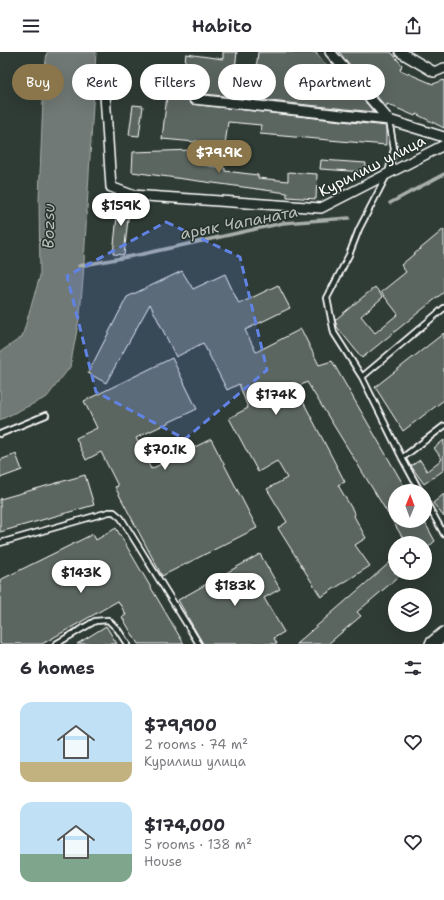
<!DOCTYPE html>
<html lang="en">
<head>
<meta charset="utf-8">
<style>
  body { margin:0; font-family:"Shantell Sans",sans-serif; background:#f2f2f3; color:#2b2b33; height:100vh; display:flex; flex-direction:column; font-size:15px; white-space:nowrap }
  * { box-sizing:border-box; margin:0 }
  p { font-size:13px; color:#7c7c81 }
  .icon { flex:none; width:22px; height:22px; fill:none; stroke:currentColor; stroke-width:2; stroke-linecap:round; stroke-linejoin:round }
  .map { position:relative; height:592px; overflow:hidden }
  .drawer { display:flex; flex-direction:column; background:#fff; flex:1 }
  .drawer>* { flex:none }
  .banner { position:absolute; left:12px; top:12px; width:420px; height:36px; display:flex; gap:8px }
  .needle { width:26px; rotate:1deg }
  .controls { position:absolute; left:388px; top:432px; display:grid; gap:8px }
  .controls a { display:grid; place-items:center; width:44px; height:44px; border-radius:50%; background:#fff; box-shadow:0 4px 16px #0002; font-size:20px }
  .price { position:absolute; translate:-50% -34px; padding:0 9px; border-radius:14px; background:#fff; color:#222; font-size:13px; line-height:26px; filter:drop-shadow(0 1px 2px #0008) }
  .price::after { content:''; position:absolute; left:50%; top:24px; width:12px; height:9px; margin-left:-6px; background:inherit; clip-path:polygon(0 0,100% 0,50% 100%) }
  .price.current { background:#8a764a; color:#fff }
  ul { padding:0; list-style:none }
  li { display:flex; align-items:center; gap:12px; height:100px; padding:0 20px }
  li span { display:grid; place-items:center; flex:none; width:112px; height:80px; border-radius:12px; color:#555 }
  li>.icon { margin-inline-start:auto }
  span .icon { width:48px; height:48px; fill:#fffc; stroke-width:1 }
  li b { font-size:17px }
  h2 { display:flex; justify-content:space-between; align-items:center; height:48px; padding:0 20px; font-size:17px }
  .tag { padding:0 14px; border-radius:18px; background:#fff; box-shadow:0 4px 16px #0002; font-size:14px; line-height:36px }
  .tag.current { background:#8a764a; color:#fff }
  header { display:flex; justify-content:space-between; align-items:center; height:52px; padding:0 20px; background:#fff; font-size:18px; font-weight:600 }
  .map>svg:first-child { display:block }
  .water { fill:#707975; stroke:#a9afac }
  .lines { fill:none; stroke-linecap:round; stroke-linejoin:round }
  .stream { stroke:#a9afac; stroke-width:3.5 }
  .building { fill:#5b6661; stroke:#fff; fill-rule:evenodd }
  .lane-casing { stroke:#fff; stroke-width:8 }
  .street-casing { stroke:#fff; stroke-width:12 }
  .secondary-casing { stroke:#fff; stroke-width:16 }
  .lane { stroke:#26332d; stroke-width:4.5 }
  .street { stroke:#26332d; stroke-width:9 }
  .secondary { stroke:#26332d; stroke-width:13 }
  .marked { fill:#6183e4; fill-opacity:0.2; stroke:#6183e4; stroke-width:3; stroke-dasharray:8 5; stroke-linejoin:round }
  .labels { text-anchor:middle; stroke-width:3; stroke-linejoin:round; paint-order:stroke }
  .street-label { font-size:15px; fill:#fff; stroke:#26332d }
  .water-label { font-size:16px; font-style:italic; fill:#b8bcba; stroke:#26332d }
</style>
</head>
<body>
<header><svg class="icon" aria-label="menu" viewBox="0 0 24 24"><path d="M4 6h16M4 12h16M4 18h16"/></svg>Habito<svg class="icon" aria-label="share" viewBox="0 0 24 24"><path d="M12 15V3M7 8l5-5 5 5M5 13v7h14v-7"/></svg></header>
<div class="map">
<svg width="444" height="592" viewBox="0 0 444 592">
  <rect width="100%" height="100%" fill="#2f3b35"/>
  <filter id="ink" filterUnits="userSpaceOnUse"><feTurbulence type="fractalNoise" baseFrequency=".025" numOctaves="2"/><feDisplacementMap in="SourceGraphic" scale="8" xChannelSelector="R" yChannelSelector="G"/><feConvolveMatrix kernelMatrix="1 2 1 2 8 2 1 2 1" color-interpolation-filters="sRGB"/></filter>
  <g filter="url(#ink)">
    <!-- water -->
    <path class="water" d="M47 0H96L83 227 80 262 70 315 47 345 0 368V300L22 285 40 224 39 147 44 23Z"/>
    <g class="lines">
      <!-- stream -->
      <path class="stream" d="M390 151 444 122
        M79 214 143 202 283 171 349 166"/>
    </g>
    <!-- building -->
    <path class="building" d="M223 0H237L235 17 256 19 258 0H315L350 39 353 36 374 60 195 41 191 42 188 46 191 52 386 74V93L260 82 261 73 228 70 225 93 195 89V90L162 87 167 43 155 42 156 30 182 33 186 2 223 7ZM301 17 323 21 319 41 299 39Z
      M339 0H391L402 13 400 18 433 32 444 28V76L416 62 415 64 387 52 386 55Z
      M133 53 143 54 139 84 129 83Z
      M194 98 193 106H195V112L225 116V119L258 123V126L288 129V120L317 122 316 147 287 145V141L132 120 133 100Z
      M321 108 366 111 365 120 320 117Z
      M119 145 130 149 124 203 113 202Z
      M444 177V240L362 306 337 275 335 268 375 235 383 245 361 264 375 281 398 262 381 240 406 220 401 213Z
      M182 219 193 237 225 222 239 252 278 233 290 256 245 278 256 300 301 277 319 313 332 309 407 439H395V469H424L435 489 425 498V491H406L307 330 296 336 345 430 338 433 355 462 354 464 366 486 355 493 370 514 321 545 278 476 287 470 267 437 287 426 277 409 258 420 229 366 248 356 239 332 227 338 203 291 176 305 150 252 106 331 88 321 127 245Z
      M444 281V348L403 379 375 335Z
      M172 306 197 357 136 386 151 417 211 387 257 476 162 524 115 435 118 434 101 400 86 408 76 386 97 376 84 349Z
      M444 388V418L424 432 411 414 420 408 427 419 442 407 434 396Z
      M16 402 22 418 0 426V408Z
      M85 423 94 453 0 480V447Z
      M444 442V465L433 451Z
      M116 476 184 592H138L122 565 126 563 118 549 42 592H0V528L93 482 96 488Z
      M260 502 280 537 264 546 284 580 274 586 277 592H203L178 548Z
      M395 506V521H403L357 560 361 564 328 592H296Z
      M106 574 117 592H77Z"/>
    <g class="lines">
      <!-- lane casing -->
      <g class="lane-casing">
        <path id="lane" d="M389 68 394 97 388 121 359 177 349 203 327 246 334 281 362 325 402 406 420 439
          M362 325 444 256
          M0 382 46 363
          M402 406 444 374
          M425 448 444 482
          M0 491 109 460H114L121 466 199 592
          M56 592 95 569 108 568 118 578 127 592"/>
      </g>
      <!-- street casing -->
      <g class="street-casing">
        <path id="street" d="M330 0 389 68
          M400 0 434 20 444 16
          M104 27 111 135 132 143 321 156 444 93
          M194 47 389 68 444 85"/>
      </g>
      <!-- secondary casing -->
      <g class="secondary-casing">
        <path id="secondary" d="M432 592 444 582"/>
      </g>
      <!-- lane -->
      <use href="#lane" class="lane"/>
      <!-- street -->
      <use href="#street" class="street"/>
      <!-- secondary -->
      <use href="#secondary" class="secondary"/>
    </g>
  </g>
  <!-- marked area -->
  <path class="marked" d="M166 170 240 205 267 318 185 387 96 340 67 224Z"/>
  <g class="labels">
    <!-- street labels -->
    <g class="street-label">
      <text transform="translate(372 114) rotate(-27)" y="5">Курилиш улица</text>
    </g>
    <!-- water labels -->
    <g class="water-label">
      <text transform="translate(239 170) rotate(-11)" y="6">арык Чапаната</text>
      <text transform="translate(48 174) rotate(-89)" y="6">Bozsu</text>
    </g>
  </g>
</svg>
<div class="controls">
<a><svg class="needle" viewBox="-14 -14 28 28"><path d="M0-13l5 13h-10z" fill="#e53935"/><path d="M0 13l5-13h-10z" fill="#7c7c81"/></svg></a>
<a><svg class="icon" aria-label="locate" viewBox="0 0 24 24"><circle cx="12" cy="12" r="6"/><path d="M12 2v4M12 18v4M2 12h4M18 12h4"/></svg></a>
<a><svg class="icon" aria-label="layers" viewBox="0 0 24 24"><path d="M12 4l9 5-9 5-9-5zM3 14l9 5 9-5"/></svg></a>
</div>
<b class="price current" style="left:219px;top:122px">$79.9K</b>
<b class="price" style="left:121px;top:175px">$159K</b>
<b class="price" style="left:276px;top:364px">$174K</b>
<b class="price" style="left:165px;top:419px">$70.1K</b>
<b class="price" style="left:81px;top:542px">$143K</b>
<b class="price" style="left:235px;top:555px">$183K</b>
<div class="banner">
<a class="tag current">Buy</a>
<a class="tag">Rent</a>
<a class="tag">Filters</a>
<a class="tag">New</a>
<a class="tag">Apartment</a>
</div>
</div>
<section class="drawer">
<h2>6 homes<svg class="icon" aria-label="filters" viewBox="0 0 24 24"><path d="M4 7h16M4 17h16"/><circle cx="9" cy="7" r="2"/><circle cx="15" cy="17" r="2"/></svg></h2>
<ul>
<li><span style="background:linear-gradient(#bfe0f5 75%,#c2b280 0)"><svg class="icon" aria-label="home" viewBox="0 0 24 24"><path d="M3 11l9-7 9 7M6 9v11h12V9"/></svg></span><div><b>$79,900</b><p>2 rooms · 74 m²</p><p>Курилиш улица</p></div><svg class="icon" aria-label="heart" viewBox="0 0 24 24"><path d="M12 20l-8-8c-3-5 5-10 8-4 3-6 11-1 8 4z"/></svg></li>
<li><span style="background:linear-gradient(#bfe0f5 65%,#7fa58c 0)"><svg class="icon" aria-label="home" viewBox="0 0 24 24"><path d="M3 11l9-7 9 7M6 9v11h12V9"/></svg></span><div><b>$174,000</b><p>5 rooms · 138 m²</p><p>House</p></div><svg class="icon" aria-label="heart" viewBox="0 0 24 24"><path d="M12 20l-8-8c-3-5 5-10 8-4 3-6 11-1 8 4z"/></svg></li>
</ul>
</section>
</body>
</html>
